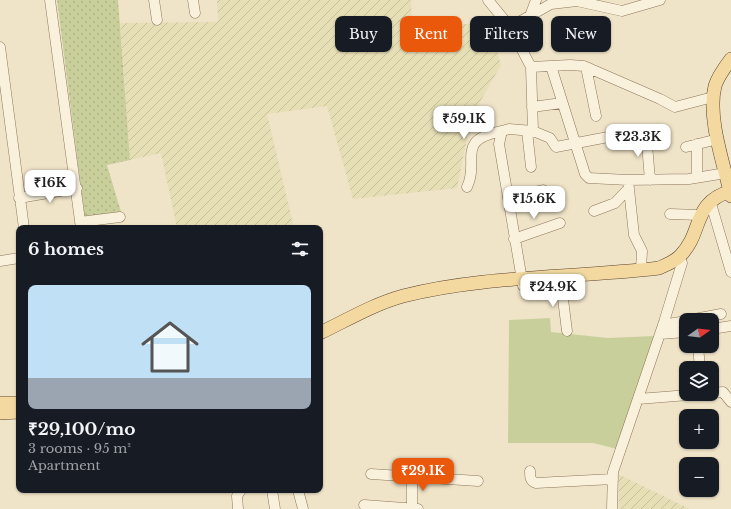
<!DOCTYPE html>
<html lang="en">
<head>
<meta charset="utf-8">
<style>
  body { margin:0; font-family:"Libre Baskerville",serif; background:#242831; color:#f1f3f6; height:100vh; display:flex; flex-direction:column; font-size:15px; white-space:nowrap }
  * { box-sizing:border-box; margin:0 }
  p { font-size:13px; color:#9ea1a6 }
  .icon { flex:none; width:22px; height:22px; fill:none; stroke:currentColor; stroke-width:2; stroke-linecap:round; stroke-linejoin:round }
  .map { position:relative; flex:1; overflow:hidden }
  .sheet { position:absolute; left:16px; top:225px; width:307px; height:268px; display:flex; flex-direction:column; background:#171b24; border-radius:8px; box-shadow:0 1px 3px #0004 }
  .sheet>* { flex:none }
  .guide { position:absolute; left:335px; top:16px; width:336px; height:36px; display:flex; gap:8px }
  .needle { width:26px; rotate:76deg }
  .tools { position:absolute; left:679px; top:313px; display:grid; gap:8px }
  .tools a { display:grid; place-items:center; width:40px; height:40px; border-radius:8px; background:#171b24; box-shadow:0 1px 3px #0004; font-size:20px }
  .price { position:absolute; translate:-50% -34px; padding:0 9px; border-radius:8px; background:#fff; color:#222; font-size:13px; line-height:26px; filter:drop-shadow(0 1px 2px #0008) }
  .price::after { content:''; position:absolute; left:50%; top:24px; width:12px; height:9px; margin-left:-6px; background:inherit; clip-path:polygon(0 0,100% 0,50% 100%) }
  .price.active { background:#ea580c; color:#fff }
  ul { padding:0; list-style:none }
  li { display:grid; align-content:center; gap:8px; height:212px; padding:0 12px }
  li span { display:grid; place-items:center; height:124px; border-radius:8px; color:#555 }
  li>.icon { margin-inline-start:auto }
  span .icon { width:72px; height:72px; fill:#fffc; stroke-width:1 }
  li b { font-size:17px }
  h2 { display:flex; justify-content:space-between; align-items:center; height:48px; padding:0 12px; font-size:17px }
  .chip { padding:0 14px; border-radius:8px; background:#171b24; box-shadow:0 1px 3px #0004; font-size:14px; line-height:36px }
  .chip.active { background:#ea580c; color:#fff }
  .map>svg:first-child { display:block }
  .farmland { fill:url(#farmland-furrows) }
  .grass { fill:#c9cf9b }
  .park { fill:url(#park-dots) }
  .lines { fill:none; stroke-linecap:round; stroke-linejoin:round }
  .minor-casing { stroke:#8d765c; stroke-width:11 }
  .major-casing { stroke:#5b4430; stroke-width:14 }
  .minor { stroke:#faf1dc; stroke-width:10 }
  .major { stroke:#f3d9a0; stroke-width:13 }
</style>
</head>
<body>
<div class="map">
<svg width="731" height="509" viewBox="0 0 731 509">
  <defs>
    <pattern id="farmland-furrows" width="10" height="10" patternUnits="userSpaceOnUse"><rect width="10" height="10" fill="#e6deb5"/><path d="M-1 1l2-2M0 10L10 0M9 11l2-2" fill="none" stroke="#c6bf9b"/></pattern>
    <pattern id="park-dots" width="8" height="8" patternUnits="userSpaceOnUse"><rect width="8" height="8" fill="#c9cf9b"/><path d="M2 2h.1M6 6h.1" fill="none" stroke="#aeb285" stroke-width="1.8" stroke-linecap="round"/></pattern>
  </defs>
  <rect width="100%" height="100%" fill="#f0e4c8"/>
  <!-- farmland -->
  <path class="farmland" d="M217 0H411L412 24H489L501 65 471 118 457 188 353 199 327 106 267 114 294 228H177L161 153 130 160 120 23 218 22Z
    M618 474 690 509H619Z"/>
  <!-- grass -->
  <path class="grass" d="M550 318 551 332 608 338 654 336 617 449 593 443H508L509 320Z"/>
  <!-- park -->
  <path class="park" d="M57 0H118L130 160 107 165 122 215 85 219Z"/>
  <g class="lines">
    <!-- minor casing -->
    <g class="minor-casing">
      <path id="minor" d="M50 0 81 228
        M154 0 157 20
        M193 0 195 13
        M488 0 510 27 551 4 577 1 622 11 660 0
        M530 16 536 0
        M510 27 531 67 533 131 509 129 502 131 499 144 523 286
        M0 47 24 228
        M551 66 585 174 589 178 628 180 689 179 726 173
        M531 67 570 65 584 66 660 99 675 107 713 97
        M586 67 596 116
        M532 107 562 103
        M527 131 531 167
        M533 131 550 138 556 147 634 132 645 141 647 144 650 180
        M686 147 718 139
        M697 177V144
        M628 180 634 235 642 251 641 270
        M467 187C480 161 454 140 502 131
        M19 198 77 188
        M508 198 543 190
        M712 207 731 272
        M594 211 615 203 629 188
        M670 214 700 215
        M80 222 120 217
        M514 239 560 223
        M0 261 19 258
        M561 283 567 331
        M689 320 721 314
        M663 325 686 321
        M712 329 731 326
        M660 334 686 332
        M698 346 700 368
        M712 393 723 392 731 402
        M638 399 701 394
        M530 471C530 477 530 481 536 483L613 479
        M371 474 478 481
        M272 490 275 509
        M298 490 303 509
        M364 505 418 509
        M238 509 237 496 241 490
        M412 509V476
        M612 509 613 472 664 322 682 263 679 257"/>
    </g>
    <!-- major casing -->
    <g class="major-casing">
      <path id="major" d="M731 59C725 67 718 76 715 86 707 118 724 164 731 196
        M320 333C347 320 374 304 403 296 484 275 576 278 659 268 666 265 674 262 680 256 704 232 691 203 731 191
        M0 403H19
        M0 413 19 412"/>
    </g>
    <!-- minor -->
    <use href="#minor" class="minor"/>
    <!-- major -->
    <use href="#major" class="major"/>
  </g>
</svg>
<div class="tools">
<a><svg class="needle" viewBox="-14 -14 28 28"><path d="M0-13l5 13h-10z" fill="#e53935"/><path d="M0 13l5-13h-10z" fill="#9ea1a6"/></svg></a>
<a><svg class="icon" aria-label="layers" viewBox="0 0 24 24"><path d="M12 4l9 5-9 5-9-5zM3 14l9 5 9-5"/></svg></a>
<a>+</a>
<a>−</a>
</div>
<b class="price" style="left:464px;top:140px">₹59.1K</b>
<b class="price" style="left:638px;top:158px">₹23.3K</b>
<b class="price" style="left:50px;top:204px">₹16K</b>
<b class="price" style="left:534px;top:220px">₹15.6K</b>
<b class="price" style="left:553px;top:308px">₹24.9K</b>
<b class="price active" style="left:423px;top:492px">₹29.1K</b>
<div class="guide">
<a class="chip">Buy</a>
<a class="chip active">Rent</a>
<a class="chip">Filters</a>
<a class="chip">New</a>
</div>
<section class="sheet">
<h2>6 homes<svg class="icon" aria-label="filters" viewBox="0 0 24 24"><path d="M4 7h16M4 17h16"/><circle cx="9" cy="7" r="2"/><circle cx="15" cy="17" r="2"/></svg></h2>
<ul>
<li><span style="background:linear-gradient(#bfe0f5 75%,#9aa5b1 0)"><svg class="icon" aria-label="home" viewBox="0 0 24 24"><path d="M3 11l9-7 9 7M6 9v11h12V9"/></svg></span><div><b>₹29,100/mo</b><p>3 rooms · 95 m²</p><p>Apartment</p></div></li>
</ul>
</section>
</div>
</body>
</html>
